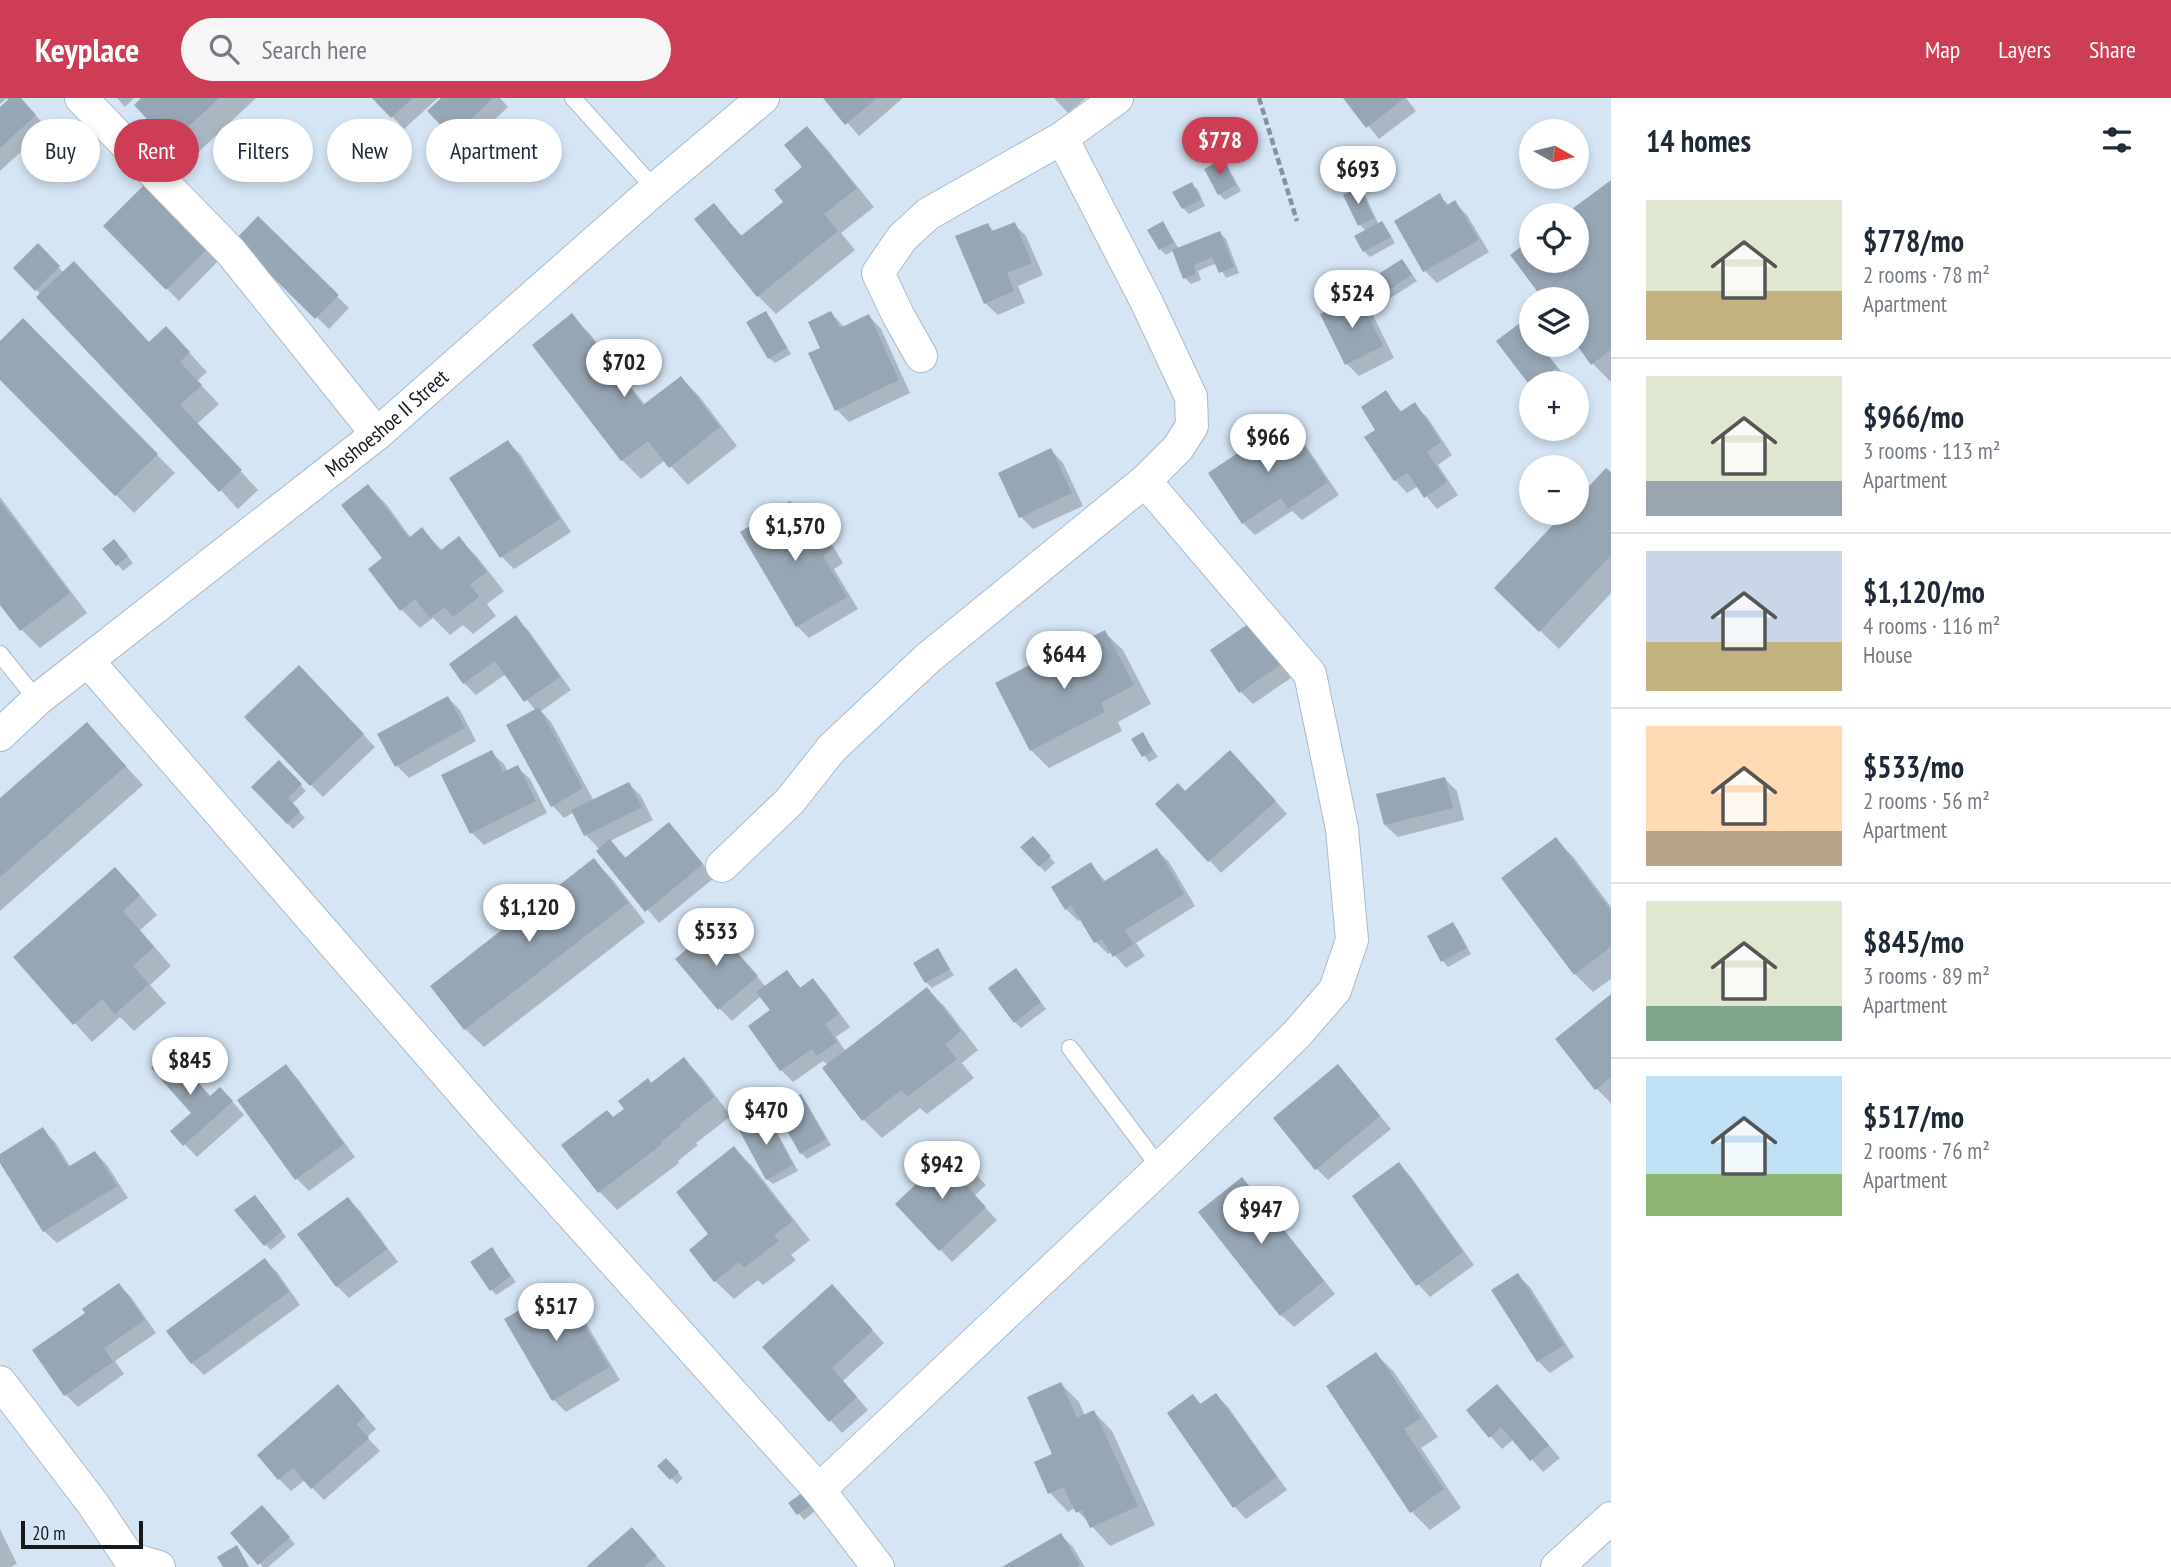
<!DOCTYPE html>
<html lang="en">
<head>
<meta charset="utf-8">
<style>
  body { margin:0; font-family:"PT Sans Narrow",sans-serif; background:#f6f6f7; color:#1f2937; height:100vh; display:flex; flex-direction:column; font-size:26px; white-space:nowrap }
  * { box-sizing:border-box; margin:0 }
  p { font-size:23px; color:#747a83 }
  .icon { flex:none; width:38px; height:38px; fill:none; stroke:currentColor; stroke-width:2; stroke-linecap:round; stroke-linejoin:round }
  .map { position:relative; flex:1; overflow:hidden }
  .sheet { display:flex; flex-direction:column; background:#fff; width:560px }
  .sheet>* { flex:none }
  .banner { position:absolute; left:21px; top:21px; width:665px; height:63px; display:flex; gap:14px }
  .needle { width:46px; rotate:98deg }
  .fabs { position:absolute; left:1519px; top:21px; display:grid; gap:14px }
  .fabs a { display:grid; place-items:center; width:70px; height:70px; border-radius:50%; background:#fff; box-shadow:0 4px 10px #0003; font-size:35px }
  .scale { position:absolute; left:21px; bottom:18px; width:122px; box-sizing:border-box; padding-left:7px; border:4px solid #151a1f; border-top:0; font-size:19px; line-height:24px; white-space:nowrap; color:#151a1f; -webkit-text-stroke:5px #d5e5f4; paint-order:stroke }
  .price { position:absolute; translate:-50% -60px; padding:0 16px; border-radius:24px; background:#fff; color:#222; font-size:23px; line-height:46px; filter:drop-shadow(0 2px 4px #0008) }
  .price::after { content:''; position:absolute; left:50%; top:42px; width:21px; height:16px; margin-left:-10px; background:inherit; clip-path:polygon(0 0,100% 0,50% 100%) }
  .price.selected { background:#cd3d55; color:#fff }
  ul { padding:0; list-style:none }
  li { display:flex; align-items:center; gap:21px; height:175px; padding:0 35px }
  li+li { border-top:2px solid #e0e1e3 }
  li span { display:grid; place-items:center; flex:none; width:196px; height:140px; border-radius:0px; color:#555 }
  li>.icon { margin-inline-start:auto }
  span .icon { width:84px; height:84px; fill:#fffc; stroke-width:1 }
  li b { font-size:30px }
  h2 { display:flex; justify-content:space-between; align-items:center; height:84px; padding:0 35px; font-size:30px }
  .pill { padding:0 24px; border-radius:32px; background:#fff; box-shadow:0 4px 10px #0003; font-size:24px; line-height:63px }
  .pill.selected { background:#cd3d55; color:#fff }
  header { display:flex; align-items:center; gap:42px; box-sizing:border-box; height:98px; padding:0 35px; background:#cd3d55; color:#fff }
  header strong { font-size:33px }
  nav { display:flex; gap:38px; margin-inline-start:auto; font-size:24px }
  .search { width:490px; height:63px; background:#f6f6f7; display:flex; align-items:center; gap:18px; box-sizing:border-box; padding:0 24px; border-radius:38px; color:#747a83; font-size:26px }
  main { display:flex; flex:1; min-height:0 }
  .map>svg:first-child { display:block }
  .shadow { fill:#0003 }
  .building { fill:#97a6b4 }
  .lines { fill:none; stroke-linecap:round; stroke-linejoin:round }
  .lane-casing { stroke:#aabac8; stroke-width:18 }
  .street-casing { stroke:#aabac8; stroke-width:34 }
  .path { stroke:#86929d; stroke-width:4.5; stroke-dasharray:7 3.5; stroke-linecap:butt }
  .lane { stroke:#fff; stroke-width:16 }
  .street { stroke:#fff; stroke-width:32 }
  .labels { text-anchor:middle; stroke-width:5; stroke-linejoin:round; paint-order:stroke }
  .street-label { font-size:21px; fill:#151a1f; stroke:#d5e5f4 }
</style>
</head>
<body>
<header>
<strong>Keyplace</strong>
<div class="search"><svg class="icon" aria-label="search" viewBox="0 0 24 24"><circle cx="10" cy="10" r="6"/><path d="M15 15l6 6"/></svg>Search here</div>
<nav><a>Map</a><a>Layers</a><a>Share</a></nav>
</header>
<main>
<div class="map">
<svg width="1611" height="1469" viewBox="0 0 1611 1469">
  <rect width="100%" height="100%" fill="#d5e5f4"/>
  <!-- shadow -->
  <path class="shadow" d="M0 0H20L47 30 0 73V11L9 3 7 0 0 6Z
    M117 0H134L125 9Z
    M144 0H256L189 63 171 44Z
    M375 0H438L404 31Z
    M443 0H500L508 9 465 50 453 38Z
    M826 0H903L859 38Z
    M1054 0H1086L1068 15Z
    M1346 0H1406L1416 13 1379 41Z
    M807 30 825 49 874 109 841 135 855 152 776 216 758 198 714 108 743 139 786 104 804 69Z
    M1340 55 1345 60 1358 86 1347 91 1341 86Z
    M1223 63 1228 69 1241 93 1225 102 1219 96Z
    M1611 84V284L1593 266 1577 244V201H1545L1513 157 1531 144V163H1577V117H1567Z
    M1192 86 1198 92 1205 108 1189 116 1183 110Z
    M146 87 220 161 179 203 105 128Z
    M1359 92 1365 97 1379 127 1382 125 1387 131 1395 145 1370 159 1364 153 1367 134 1360 127Z
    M1440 98 1450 108 1455 105 1467 117 1489 154 1437 185 1425 173Z
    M258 120 349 210 329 231 237 142Z
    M1163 125 1179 151 1220 135 1226 141 1239 175 1226 180 1217 165 1198 173 1201 182 1191 186 1185 180 1174 152 1166 157 1160 151Z
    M1014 126 1026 138 1043 177 1018 188 1025 205 998 217 985 205 987 127 995 134Z
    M38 147 64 175 150 246 184 249 207 274 197 283 219 306 197 326 258 392 238 411 16 170Z
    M1402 163 1417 183 1389 201 1383 196Z
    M1358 199 1370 211 1394 260 1359 278 1347 266Z
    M765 215 771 221 791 256 775 265 769 260Z
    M831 215 845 230 869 218 881 231 910 295 849 324 837 312 822 251Z
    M572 218 590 236 646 308 681 280 699 298 737 348 688 387 665 362 641 381 622 362 534 248Z
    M23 222 175 375 134 415 0 279V245Z
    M1521 226 1531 236V247H1540L1568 282 1564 285 1531 287 1498 244Z
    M1385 295 1403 315 1414 307 1427 319 1452 357 1438 367 1458 397 1437 411 1418 388 1407 395 1395 382 1366 340 1378 332Z
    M1286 324 1298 336 1339 397 1302 422 1292 413 1255 437 1243 425Z
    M508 344 520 356 571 434 514 471 502 459 451 381Z
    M1051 352 1063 365 1083 408 1033 431 1021 419Z
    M1606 372 1611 376V495L1559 551 1496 490 1567 415H1577V404Z
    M368 388 386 406 411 440 422 432 443 453 459 441 477 459 504 493 487 506 496 518 473 536 463 527 450 537 433 520 420 530 401 511 385 460Z
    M0 399 87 515 40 550 22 532 0 504Z
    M790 406 806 424 812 421 824 433 843 465 834 471 858 511 809 540 797 528Z
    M120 449 133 465 123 473 105 451Z
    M516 520 528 532 571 592 541 613 551 624 594 703 629 686 641 698 653 722 610 743 627 761 681 739 714 780 659 825 598 753 600 752 586 737 574 714 564 720 552 707 536 613 506 576 476 597 464 585Z
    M1104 534 1123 552 1151 606 1118 624 1122 633 1049 670 1031 652 1042 563 1051 572 1086 553Z
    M1263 538 1291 580 1253 606 1241 594 1212 553Z
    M311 581 375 649 323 699 311 687Z
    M448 600 460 612 476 643 409 680 397 668Z
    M87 626 143 687 0 813V703Z
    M1143 637 1158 659 1149 664 1134 642Z
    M491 654 504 666 508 674 517 669 530 681 547 715 484 747 472 735Z
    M279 664 306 693 292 706 305 720 293 731 253 689Z
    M1242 666 1287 716 1221 775 1158 706Z
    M1445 681 1457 693 1464 722 1398 739 1385 727Z
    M1033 740 1055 765 1045 774 1023 749Z
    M1556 741 1574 760 1611 809V881L1593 894 1575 876Z
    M1157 752 1169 764 1195 808 1136 845 1145 858 1126 870 1112 854 1108 856 1096 844 1082 821 1078 823 1066 811 1091 766 1106 784Z
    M594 762 612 781 645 824 484 949 465 931 432 888Z
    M133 789 157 817 140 832 171 868 150 887 166 905 134 933 120 919 92 944 15 859Z
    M1453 826 1458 832 1471 856 1448 869 1443 863Z
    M726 842 766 889 786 874 802 891 813 882 825 895 850 929 836 939 846 954 927 891 945 909 978 952 962 965 974 980 927 1016 920 1010 882 1040 864 1022 824 970 828 967 823 963 793 984 781 972 772 913 761 898 732 923 719 910Z
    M937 853 954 877 932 890 926 884Z
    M1021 878 1046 911 1021 930 1015 924Z
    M1611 898V1005L1597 991 1557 941Z
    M684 961 702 980 731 1018 696 1045 698 1047 678 1063 679 1065 617 1112 599 1093 651 986Z
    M286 969 298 981 355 1059 309 1093 297 1081 239 1002Z
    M1350 981 1391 1031 1328 1082 1316 1070Z
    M800 998 806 1004 831 1047 807 1061 801 1055Z
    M211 999 232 1003 244 1017 197 1059 173 1034Z
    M766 1019 772 1025 798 1073 773 1086 767 1081Z
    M43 1032 55 1044 71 1070 95 1055 107 1067 128 1100 57 1145 44 1133 0 1061V1058Z
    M734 1050 753 1069 810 1142 791 1157 796 1162 763 1187 758 1182 734 1201 715 1183 711 1136Z
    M965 1065 986 1087 974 1098 997 1122 952 1164 897 1106Z
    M1399 1066 1411 1079 1474 1167 1430 1199 1418 1186Z
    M1242 1082 1254 1094 1335 1196 1294 1229 1281 1217 1201 1114Z
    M348 1101 360 1113 398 1164 349 1200 337 1188Z
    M261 1105 286 1139 271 1152 266 1147Z
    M492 1152 516 1184 496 1197 491 1191Z
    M264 1162 277 1174 300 1207 204 1277 192 1265 169 1233Z
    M1517 1177 1530 1189 1574 1259 1550 1275 1538 1263Z
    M119 1187 131 1199 156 1235 115 1263 124 1276 78 1309 66 1297 35 1253 87 1216Z
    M560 1190 572 1202 620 1282 566 1314 554 1302 506 1222Z
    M844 1201 884 1245 843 1283 868 1312 842 1335 765 1250Z
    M1376 1256 1394 1274 1438 1339 1421 1350 1461 1410 1430 1432 1412 1414Z
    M1061 1286 1079 1304 1085 1318 1094 1314 1112 1333 1155 1427 1110 1448 1075 1410 1068 1414 1050 1395Z
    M1497 1288 1560 1360 1543 1374 1514 1341 1502 1351 1468 1313Z
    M1216 1297 1228 1309 1287 1392 1246 1421 1234 1408 1193 1299 1202 1307Z
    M350 1301 376 1331 367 1339 380 1353 324 1402 305 1382 291 1393 279 1381Z
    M666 1362 683 1380 677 1386 660 1368Z
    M807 1402 815 1413 804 1422 791 1405Z
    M268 1415 295 1446 268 1469H263L233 1435Z
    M0 1431 17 1466 10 1469H0Z
    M1061 1437 1073 1449 1085 1469H1006Z
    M644 1444 666 1469H589Z"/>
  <!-- building -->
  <path class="building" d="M10 0H21L36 17 0 50V9Z
    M141 0H219L170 46 134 7Z
    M372 0H413L391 20Z
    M441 0H493L452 39 427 13Z
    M823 0H877L845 27Z
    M1343 0H1405L1366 30Z
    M807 28 857 90 824 116 838 133 757 199 694 121 714 105 741 138 783 104 774 92 802 69 784 47Z
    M1340 53 1353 80 1340 87 1327 59Z
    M1223 61 1236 87 1218 97 1204 71Z
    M1611 82V252L1591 267 1577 247V201H1543L1510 157 1531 141V163H1577V117H1564Z
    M1192 84 1201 102 1182 111 1172 94Z
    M146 85 210 148 166 192 103 128Z
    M1359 89 1374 120 1358 128 1343 97Z
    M1440 95 1446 108 1455 102 1479 142 1423 174 1394 123Z
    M258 118 339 197 315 221 235 142Z
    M1163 123 1174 144 1159 152 1147 132Z
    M1382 123 1391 139 1363 154 1354 138Z
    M1015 124 1032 165 1007 175 1014 193 984 206 955 138 988 125 992 133Z
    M1220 133 1234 169 1219 175 1212 159 1194 167 1196 176 1183 181 1172 152Z
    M38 145 60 168 35 193 13 170Z
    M1402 161 1412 176 1382 197 1372 180Z
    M74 163 149 244 166 228 190 254 180 264 202 287 180 307 242 372 219 394 36 199Z
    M1358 197 1383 248 1345 267 1320 216Z
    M766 213 787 250 768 261 746 224Z
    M831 213 840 230 869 216 899 282 835 313 808 255 820 250 808 224Z
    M572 215 643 307 681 278 720 329 669 370 648 343 621 363 532 247Z
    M23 220 158 356 115 398 0 282V243Z
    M1521 224 1531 237V247H1539L1557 269 1537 285H1531V289L1496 243Z
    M1386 292 1400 314 1415 304 1441 344 1427 354 1447 384 1424 400 1408 375 1394 383 1364 339 1375 332 1361 309Z
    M1287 322 1328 384 1288 411 1281 400 1242 426 1208 375Z
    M508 342 560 421 500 460 449 380Z
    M1051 350 1072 395 1019 420 998 375Z
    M1606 370 1611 374V457L1539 534 1494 490 1564 415H1577V401Z
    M368 386 409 440 422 429 440 453 459 438 487 474 470 486 479 499 453 519 445 509 430 520 415 501 400 513 368 471 382 460 341 407Z
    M0 403 70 495 20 533 0 507Z
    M790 403 803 424 812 419 832 452 823 458 847 499 796 529 740 434Z
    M114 441 128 458 116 468 102 451Z
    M516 517 560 579 524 604 495 563 463 586 449 566Z
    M1251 524 1280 567 1239 595 1210 552Z
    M1105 532 1134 587 1101 605 1105 614 1030 653 995 585 1043 560 1048 571 1084 552 1080 545Z
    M299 567 364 636 310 688 244 619Z
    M448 598 465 630 395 669 377 636Z
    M539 609 583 690 551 709 506 627Z
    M87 624 126 668 0 779V700Z
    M1143 634 1153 653 1142 659 1131 641Z
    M492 652 503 674 518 667 536 703 470 736 441 677Z
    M1230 652 1276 703 1208 764 1155 706 1178 685 1185 693Z
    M279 662 302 686 288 700 300 713 287 726 251 689Z
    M1445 679 1453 710 1384 727 1376 696Z
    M629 684 642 709 584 738 571 712Z
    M669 724 703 766 645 814 596 753 610 741 625 760Z
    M1033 738 1051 758 1039 769 1020 749Z
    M1556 739 1611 813V849L1574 877 1501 780Z
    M1157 750 1184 796 1125 832 1134 846 1113 859 1102 841 1094 845 1071 807 1065 812 1051 789 1091 764 1103 784Z
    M594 760 628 805 464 932 430 888Z
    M115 769 140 797 123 813 154 849 133 868 149 886 115 916 102 901 73 927 13 859Z
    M1453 824 1467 850 1441 864 1427 838Z
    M714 828 758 878 718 912 675 861Z
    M938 850 950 871 925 885 913 865Z
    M1016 870 1041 904 1014 925 988 890Z
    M787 872 800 890 813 880 839 916 825 926 837 944 817 958 812 951 780 973 748 928 770 912 756 894Z
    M927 889 961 933 945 946 957 961 907 999 901 992 862 1023 822 970Z
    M1611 896V979L1595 992 1555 941Z
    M170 952 210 998 220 989 233 1003 183 1048 170 1033 191 1015 151 970Z
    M684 959 714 999 680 1026 681 1028 661 1044 662 1046 598 1095 561 1047 607 1012 613 1019 624 1011 618 1003 648 980 651 985Z
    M286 966 344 1046 295 1082 237 1002Z
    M1338 966 1380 1018 1315 1072 1273 1020Z
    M801 996 826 1041 800 1056 775 1011Z
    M767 1017 793 1067 766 1082 739 1032Z
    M43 1029 68 1069 95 1053 117 1088 43 1134 0 1065V1056Z
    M734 1048 793 1123 774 1137 779 1143 744 1170 739 1164 714 1184 689 1152 708 1136 676 1094Z
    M953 1051 975 1074 964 1085 986 1109 939 1153 895 1106Z
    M1399 1064 1463 1154 1416 1188 1352 1098Z
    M1242 1079 1324 1183 1280 1218 1198 1114Z
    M255 1097 282 1133 264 1148 234 1112Z
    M348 1099 387 1151 336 1189 297 1136Z
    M492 1149 511 1178 490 1193 470 1164Z
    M265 1160 289 1194 191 1266 166 1233Z
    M1518 1175 1564 1247 1537 1264 1491 1192Z
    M119 1185 145 1222 104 1250 113 1264 64 1298 32 1252 85 1215 82 1211Z
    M832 1186 873 1232 832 1270 857 1299 829 1324 762 1249Z
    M561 1188 609 1269 552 1303 504 1221Z
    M1376 1254 1421 1320 1404 1331 1444 1391 1410 1415 1326 1288Z
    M1061 1284 1077 1320 1094 1312 1138 1408 1090 1430 1082 1412 1076 1415 1063 1389 1048 1396 1034 1364 1052 1356 1027 1299Z
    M338 1286 365 1318 356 1326 369 1340 311 1391 293 1370 278 1382 257 1357Z
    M1497 1286 1549 1347 1530 1363 1501 1329 1489 1340 1466 1312Z
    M1216 1295 1277 1379 1233 1410 1167 1315 1193 1296 1200 1306Z
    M666 1360 679 1374 670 1382 657 1368Z
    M802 1395 811 1407 797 1417 788 1405Z
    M262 1407 290 1439 258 1467 230 1435Z
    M632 1429 657 1458 644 1469H586Z
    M1061 1435 1080 1467 1077 1469H1002Z
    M237 1447 249 1469H223L217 1459Z"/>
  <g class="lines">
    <!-- lane casing -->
    <g class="lane-casing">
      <path id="lane" d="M573 0 655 91
        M0 556 37 602
        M1070 950 1160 1070"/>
    </g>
    <!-- street casing -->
    <g class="street-casing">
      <g id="street">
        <path d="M81 0 231 154 377 336"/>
        <path d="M921 258 898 217 878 175 902 140 928 116 1062 40"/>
        <path d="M88 563 486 1021 819 1392 878 1469"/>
        <path id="s1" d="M0 637 37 602 377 336 655 91 763 0"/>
        <path d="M722 768 790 703 832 650 928 560 1145 383 1178 350 1192 328 1191 299 1147 205 1062 40 1117 0"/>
        <path d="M0 1284 93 1406 129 1460 159 1469"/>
        <path d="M819 1392 1160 1070 1296 937 1335 892 1352 842 1342 731 1310 576 1145 383"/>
        <path d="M1557 1469 1611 1420"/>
      </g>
    </g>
    <!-- path -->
    <path class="path" d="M1259 0 1297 123"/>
    <!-- lane -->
    <use href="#lane" class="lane"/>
    <!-- street -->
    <use href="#street" class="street"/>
  </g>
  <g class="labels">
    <!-- street labels -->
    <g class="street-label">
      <text dy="7" stroke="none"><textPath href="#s1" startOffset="497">Moshoeshoe II Street</textPath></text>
    </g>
  </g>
</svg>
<div class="fabs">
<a><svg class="needle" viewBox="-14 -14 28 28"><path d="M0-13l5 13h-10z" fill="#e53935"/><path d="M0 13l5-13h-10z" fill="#747a83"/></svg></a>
<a><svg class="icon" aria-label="locate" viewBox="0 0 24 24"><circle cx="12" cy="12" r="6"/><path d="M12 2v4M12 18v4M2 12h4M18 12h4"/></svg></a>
<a><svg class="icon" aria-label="layers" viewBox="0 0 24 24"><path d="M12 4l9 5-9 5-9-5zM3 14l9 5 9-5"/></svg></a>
<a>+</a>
<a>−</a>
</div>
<div class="scale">20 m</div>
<b class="price selected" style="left:1220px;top:79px">$778</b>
<b class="price" style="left:1358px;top:108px">$693</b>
<b class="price" style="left:1352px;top:232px">$524</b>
<b class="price" style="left:624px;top:301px">$702</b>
<b class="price" style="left:1268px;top:376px">$966</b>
<b class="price" style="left:795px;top:465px">$1,570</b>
<b class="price" style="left:1064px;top:593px">$644</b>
<b class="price" style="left:529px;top:846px">$1,120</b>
<b class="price" style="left:716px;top:870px">$533</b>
<b class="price" style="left:190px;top:999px">$845</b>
<b class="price" style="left:766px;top:1049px">$470</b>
<b class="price" style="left:942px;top:1103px">$942</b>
<b class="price" style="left:1261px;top:1148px">$947</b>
<b class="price" style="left:556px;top:1245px">$517</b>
<div class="banner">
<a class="pill">Buy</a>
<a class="pill selected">Rent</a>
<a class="pill">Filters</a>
<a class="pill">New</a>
<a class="pill">Apartment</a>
</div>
</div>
<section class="sheet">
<h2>14 homes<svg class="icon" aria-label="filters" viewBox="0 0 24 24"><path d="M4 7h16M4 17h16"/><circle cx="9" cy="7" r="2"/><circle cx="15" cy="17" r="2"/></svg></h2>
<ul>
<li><span style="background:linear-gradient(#dfe7d0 65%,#c2b280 0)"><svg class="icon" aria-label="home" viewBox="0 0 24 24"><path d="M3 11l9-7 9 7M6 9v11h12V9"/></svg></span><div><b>$778/mo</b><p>2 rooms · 78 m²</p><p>Apartment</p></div></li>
<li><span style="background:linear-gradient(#dfe7d0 75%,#9aa5b1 0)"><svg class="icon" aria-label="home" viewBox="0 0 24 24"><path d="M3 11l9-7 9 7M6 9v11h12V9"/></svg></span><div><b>$966/mo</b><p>3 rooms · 113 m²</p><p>Apartment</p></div></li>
<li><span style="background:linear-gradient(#c9d6e8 65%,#c2b280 0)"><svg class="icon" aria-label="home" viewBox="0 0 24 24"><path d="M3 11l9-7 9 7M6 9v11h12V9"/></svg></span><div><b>$1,120/mo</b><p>4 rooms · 116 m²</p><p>House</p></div></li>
<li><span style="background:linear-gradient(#ffd9b3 75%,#b9a48a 0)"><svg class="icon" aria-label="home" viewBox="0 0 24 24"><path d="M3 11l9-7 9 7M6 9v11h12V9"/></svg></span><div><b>$533/mo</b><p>2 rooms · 56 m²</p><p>Apartment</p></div></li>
<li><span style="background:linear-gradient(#dfe7d0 75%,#7fa58c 0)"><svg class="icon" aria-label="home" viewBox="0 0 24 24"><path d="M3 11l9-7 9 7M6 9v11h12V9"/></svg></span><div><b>$845/mo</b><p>3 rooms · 89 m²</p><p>Apartment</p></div></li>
<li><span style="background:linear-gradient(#bfe0f5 70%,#8fb573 0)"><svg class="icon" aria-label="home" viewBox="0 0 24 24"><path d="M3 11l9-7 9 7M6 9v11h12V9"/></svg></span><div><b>$517/mo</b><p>2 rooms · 76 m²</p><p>Apartment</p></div></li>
</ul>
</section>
</main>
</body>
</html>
